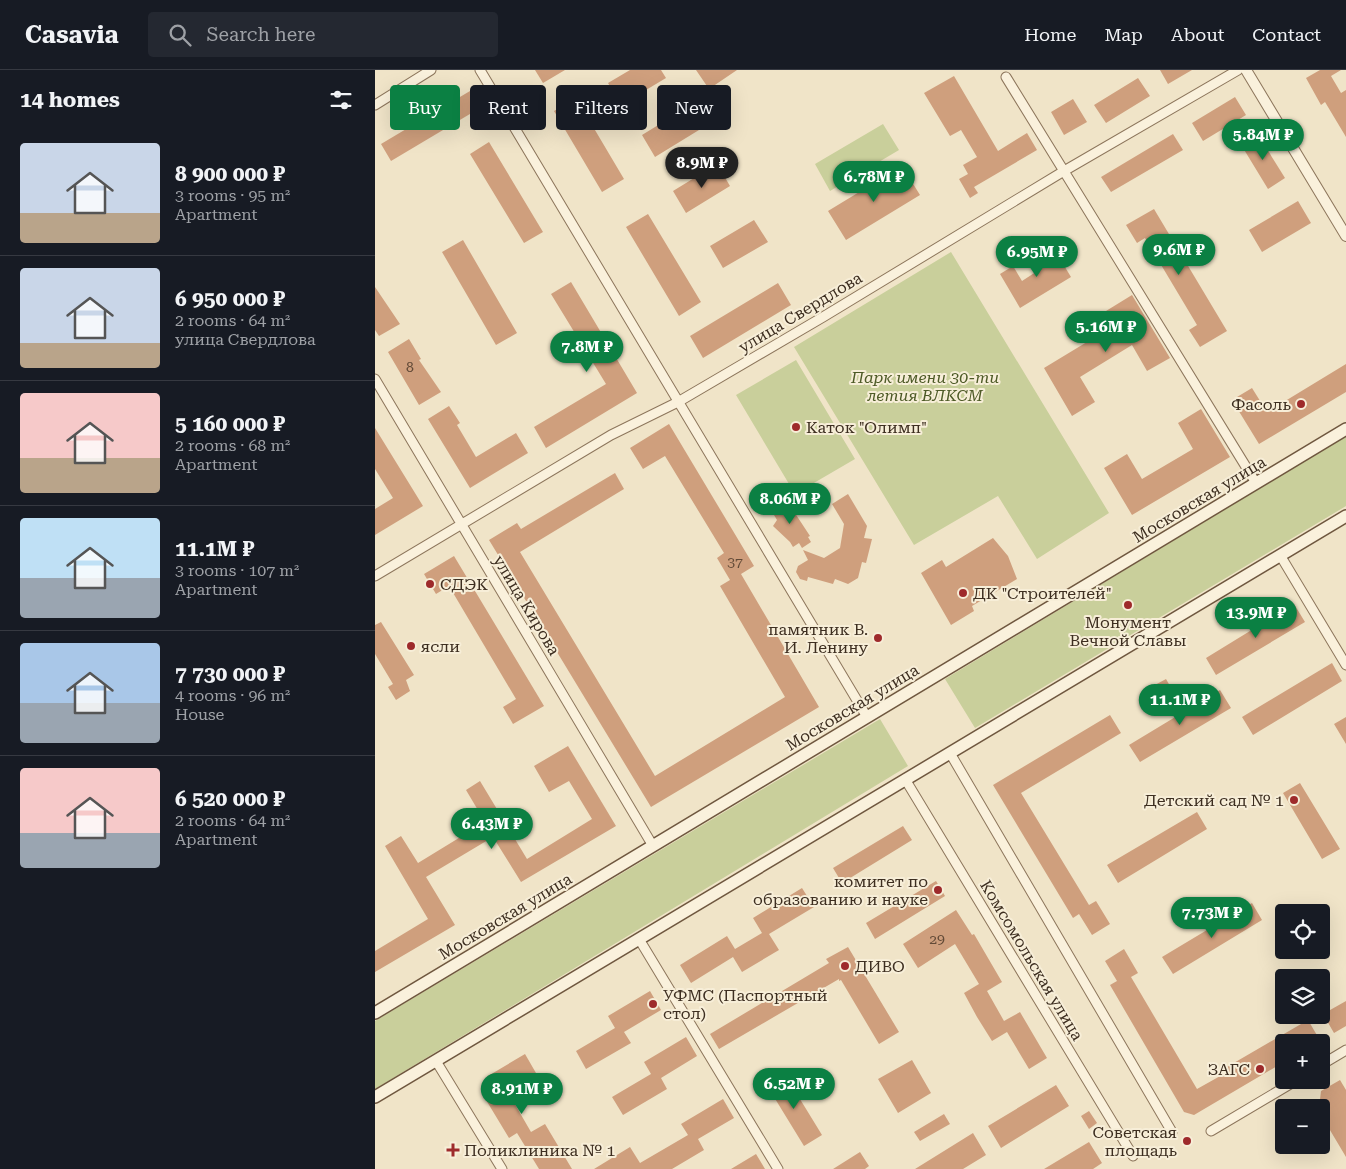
<!DOCTYPE html>
<html lang="en">
<head>
<meta charset="utf-8">
<style>
  body { margin:0; font-family:"Roboto Serif",serif; background:#242831; color:#f1f3f6; height:100vh; display:flex; flex-direction:column; font-size:19px; white-space:nowrap }
  * { box-sizing:border-box; margin:0 }
  p { font-size:16px; color:#9ea1a6 }
  .icon { flex:none; width:28px; height:28px; fill:none; stroke:currentColor; stroke-width:2; stroke-linecap:round; stroke-linejoin:round }
  .map { position:relative; flex:1; overflow:hidden }
  .side { display:flex; flex-direction:column; background:#171b24; width:375px }
  .side>* { flex:none }
  .hud { position:absolute; left:15px; top:15px; width:475px; height:45px; display:flex; gap:10px }
  .fabs { position:absolute; left:900px; top:834px; display:grid; gap:10px }
  .fabs a { display:grid; place-items:center; width:55px; height:55px; border-radius:5px; background:#171b24; box-shadow:0 5px 20px #0002; font-size:25px }
  .price { position:absolute; translate:-50% -42px; padding:0 11px; border-radius:18px; background:#0b8043; color:#fff; font-size:16px; line-height:32px; filter:drop-shadow(0 1px 2px #0008) }
  .price::after { content:''; position:absolute; left:50%; top:30px; width:15px; height:11px; margin-left:-8px; background:inherit; clip-path:polygon(0 0,100% 0,50% 100%) }
  .price.selected { background:#222; color:#fff }
  ul { padding:0; list-style:none }
  li { display:flex; align-items:center; gap:15px; height:125px; padding:0 20px }
  li+li { border-top:1px solid #363941 }
  li span { display:grid; place-items:center; flex:none; width:140px; height:100px; border-radius:5px; color:#555 }
  li>.icon { margin-inline-start:auto }
  span .icon { width:60px; height:60px; fill:#fffc; stroke-width:1 }
  li b { font-size:21px }
  h2 { display:flex; justify-content:space-between; align-items:center; height:60px; padding:0 20px; font-size:21px }
  .tag { padding:0 18px; border-radius:5px; background:#171b24; box-shadow:0 5px 20px #0002; font-size:18px; line-height:45px }
  .tag.selected { background:#0b8043; color:#fff }
  header { display:flex; align-items:center; gap:30px; box-sizing:border-box; height:70px; padding:0 25px; background:#171b24; border-bottom:1px solid #363941 }
  header strong { font-size:24px }
  nav { display:flex; gap:28px; margin-inline-start:auto; font-size:18px }
  .search { width:350px; height:45px; background:#242831; display:flex; align-items:center; gap:12px; box-sizing:border-box; padding:0 18px; border-radius:5px; color:#9ea1a6; font-size:19px }
  main { display:flex; flex:1; min-height:0 }
  .map>svg:first-child { display:block }
  .green { fill:#c9cf9b }
  .building { fill:#cf9f7d }
  .lines { fill:none; stroke-linecap:round; stroke-linejoin:round }
  .minor-casing { stroke:#8d765c; stroke-width:11 }
  .tertiary-casing { stroke:#8d765c; stroke-width:12 }
  .secondary-casing { stroke:#6f573f; stroke-width:14 }
  .minor { stroke:#faf1dc; stroke-width:9 }
  .tertiary { stroke:#faf1dc; stroke-width:10 }
  .secondary { stroke:#faf1dc; stroke-width:11 }
  .poi-dot { fill:#9e2a2b; stroke:#f7eed8; stroke-width:2 }
  .labels { text-anchor:middle; stroke-width:4; stroke-linejoin:round; paint-order:stroke }
  .number-label { font-size:14px; fill:#624a37 }
  .street-label { font-size:16px; fill:#3d2e20; stroke:#f7eed8 }
  .park-label { font-size:16px; font-style:italic; fill:#4d5a26; stroke:#f7eed8 }
  .poi-label { font-size:16px; fill:#3d2e20; stroke:#f7eed8; text-anchor:start }
</style>
</head>
<body>
<header>
<strong>Casavia</strong>
<div class="search"><svg class="icon" aria-label="search" viewBox="0 0 24 24"><circle cx="10" cy="10" r="6"/><path d="M15 15l6 6"/></svg>Search here</div>
<nav><a>Home</a><a>Map</a><a>About</a><a>Contact</a></nav>
</header>
<main>
<section class="side">
<h2>14 homes<svg class="icon" aria-label="filters" viewBox="0 0 24 24"><path d="M4 7h16M4 17h16"/><circle cx="9" cy="7" r="2"/><circle cx="15" cy="17" r="2"/></svg></h2>
<ul>
<li><span style="background:linear-gradient(#c9d6e8 70%,#b9a48a 0)"><svg class="icon" aria-label="home" viewBox="0 0 24 24"><path d="M3 11l9-7 9 7M6 9v11h12V9"/></svg></span><div><b>8 900 000 ₽</b><p>3 rooms · 95 m²</p><p>Apartment</p></div></li>
<li><span style="background:linear-gradient(#c9d6e8 75%,#b9a48a 0)"><svg class="icon" aria-label="home" viewBox="0 0 24 24"><path d="M3 11l9-7 9 7M6 9v11h12V9"/></svg></span><div><b>6 950 000 ₽</b><p>2 rooms · 64 m²</p><p>улица Свердлова</p></div></li>
<li><span style="background:linear-gradient(#f6c9c9 65%,#b9a48a 0)"><svg class="icon" aria-label="home" viewBox="0 0 24 24"><path d="M3 11l9-7 9 7M6 9v11h12V9"/></svg></span><div><b>5 160 000 ₽</b><p>2 rooms · 68 m²</p><p>Apartment</p></div></li>
<li><span style="background:linear-gradient(#bfe0f5 60%,#9aa5b1 0)"><svg class="icon" aria-label="home" viewBox="0 0 24 24"><path d="M3 11l9-7 9 7M6 9v11h12V9"/></svg></span><div><b>11.1M ₽</b><p>3 rooms · 107 m²</p><p>Apartment</p></div></li>
<li><span style="background:linear-gradient(#a9c7e8 60%,#9aa5b1 0)"><svg class="icon" aria-label="home" viewBox="0 0 24 24"><path d="M3 11l9-7 9 7M6 9v11h12V9"/></svg></span><div><b>7 730 000 ₽</b><p>4 rooms · 96 m²</p><p>House</p></div></li>
<li><span style="background:linear-gradient(#f6c9c9 65%,#9aa5b1 0)"><svg class="icon" aria-label="home" viewBox="0 0 24 24"><path d="M3 11l9-7 9 7M6 9v11h12V9"/></svg></span><div><b>6 520 000 ₽</b><p>2 rooms · 64 m²</p><p>Apartment</p></div></li>
</ul>
</section>
<div class="map">
<svg width="971" height="1099" viewBox="0 0 971 1099">
  <rect width="100%" height="100%" fill="#f0e4c8"/>
  <!-- green -->
  <path class="green" d="M508 54 524 80 455 121 440 94Z
    M576 182 734 443 662 489 623 426 539 475 419 277Z
    M421 290 480 389 420 424 361 325Z
    M971 366V436L600 658 570 609Z
    M505 649 533 696 0 1019V951Z"/>
  <!-- building -->
  <path class="building" d="M160 0H190L168 13Z
    M255 0H286L291 8 246 35 233 13Z
    M321 0H362L334 19Z
    M785 0H817L793 14Z
    M945 0H966L956 6 966 23 971 20V67L950 32 946 35 931 8Z
    M579 6 623 81 652 63 662 80 599 117 603 123 595 128 584 109 593 104 588 95 602 87 586 60 575 66 549 23Z
    M763 8 775 26 731 53 719 35Z
    M95 21 105 38 16 91 6 74Z
    M860 27 871 45 828 71 817 53Z
    M201 28 249 109 227 122 179 41Z
    M698 29 712 52 689 65 676 42Z
    M311 38 324 60 280 87 267 65Z
    M882 63 910 108 893 119 865 73Z
    M798 64 808 80 736 122 726 107Z
    M114 72 168 162 149 173 95 84Z
    M342 94 355 116 311 143 298 121Z
    M527 96 545 125 471 170 453 141Z
    M923 131 936 153 887 182 874 160Z
    M779 139 852 261 825 277 814 260 822 255 770 168 762 173 751 155Z
    M273 144 326 232 304 246 251 157Z
    M379 150 393 172 348 198 335 176Z
    M88 170 142 263 121 275 67 182Z
    M676 174 696 207 645 238 625 204 638 196 647 211 670 196 662 183Z
    M196 212 262 323 171 378 159 357 231 314 176 224Z
    M403 213 416 235 328 288 315 266Z
    M0 217 25 254 4 266 0 260Z
    M757 225 795 288 772 301 757 275 705 307 720 332 697 346 669 298 740 255 731 241Z
    M34 269 46 289 44 290 66 322 44 335 13 282Z
    M971 294V322L884 374 857 330 877 318 892 342Z
    M74 336 85 353 82 355 101 387 141 363 153 383 95 418 53 349Z
    M826 339 855 387 757 445 729 398 752 384 767 409 818 379 803 353Z
    M294 354 379 496 366 504 444 637 276 737 114 470 142 453 146 459 240 403 249 419 145 482 280 706 410 627 345 516 355 510 342 488 349 483 290 386 268 399 255 378Z
    M0 358 48 436 0 465V439L18 428 0 399Z
    M473 424 492 456 489 468 497 469 491 493 487 492 483 508 473 514 460 509 458 514 433 507 432 511 425 509 421 502 423 496 433 490 428 480 449 488 465 478 469 454 457 434Z
    M407 430 412 431 435 466 433 467 436 472 427 478 424 473 418 477 415 472 398 456 402 450 396 440 400 438 398 434Z
    M618 468 633 486 642 509 597 536 599 541 576 555 546 503 567 490 571 497Z
    M79 486 169 636 138 654 128 637 141 629 74 516 61 524 49 504Z
    M919 534 930 552 841 605 831 588Z
    M6 552 39 605 31 610 35 621 21 630 13 617 18 614 0 584V555Z
    M957 593 967 611 878 665 867 647Z
    M791 609 795 616 783 624 778 616Z
    M845 620 856 638 765 692 754 675Z
    M735 645 746 663 646 723 714 835 721 831 735 854 717 865 704 844 698 848 618 715Z
    M971 647V674L959 654Z
    M193 676 241 756 146 812 118 767 51 807 80 855 0 902V881L53 849 10 776 26 766 43 793 110 752 91 720 105 711 152 789 217 749 194 711 174 722 159 696Z
    M925 713 965 779 947 789 908 723Z
    M822 742 832 759 743 813 732 795Z
    M528 756 537 770 467 813 458 798Z
    M561 811 570 826 500 869 491 853Z
    M427 818 439 837 394 864 404 880 367 902 358 887 316 913 305 895 352 866 360 879 387 863 378 848Z
    M877 833 887 850 798 904 787 887Z
    M581 840 597 865 599 864 627 912 612 921 629 951 645 942 672 988 654 999 632 962 617 971 602 947 589 923 604 914 580 874 543 898 528 874Z
    M473 877 524 962 504 974 466 910 464 911V909L344 979 335 964 454 893 451 889Z
    M749 879 763 903 756 907 822 1019 847 1005 845 1001 933 950 946 972H909V992L819 1045 809 1042 735 915 742 911 730 891Z
    M275 921 286 940 249 962 256 973 211 999 201 981 240 958 233 946Z
    M971 931V956L959 963 948 944Z
    M311 967 322 986 286 1008 292 1019 248 1045 237 1027 276 1004 269 992Z
    M150 984 161 1003 136 1018 138 1022 134 1024 156 1062 170 1054 197 1099H164L142 1063 134 1068 108 1025 113 1006Z
    M537 990 556 1023 523 1043 503 1009Z
    M409 1003 447 1065 429 1076 391 1014Z
    M965 1010 971 1020V1087L946 1045V1038H944L946 1021Z
    M681 1015 694 1036 626 1078 613 1056Z
    M348 1029 359 1048 323 1069 329 1080 297 1099H219L255 1077 265 1093 313 1065 306 1054Z
    M714 1041 722 1053 714 1059 706 1046Z
    M569 1044 575 1054 545 1071 539 1062Z
    M598 1063 611 1085 588 1099H540Z
    M714 1072 727 1093 718 1099H669Z
    M485 1082 494 1096 490 1099H458Z
    M381 1084 390 1099H356Z"/>
  <g class="lines">
    <!-- minor casing -->
    <g class="minor-casing">
      <path id="minor" d="M105 0 492 647
        M631 7 881 413
        M0 35 56 0
        M0 309 278 776
        M905 485 971 595
        M0 506 236 365 303 332 448 247 689 101 863 0
        M575 683 797 1062
        M530 709 758 1086
        M264 869 403 1099
        M61 991 127 1099
        M946 995 971 980
        M836 1061 922 1010"/>
    </g>
    <!-- tertiary casing -->
    <g class="tertiary-casing">
      <path id="tertiary" d="M871 0 971 166"/>
    </g>
    <!-- secondary casing -->
    <g class="secondary-casing">
      <path id="secondary" d="M0 943 971 359
        M0 1027 971 446"/>
    </g>
    <!-- minor -->
    <use href="#minor" class="minor"/>
    <!-- tertiary -->
    <use href="#tertiary" class="tertiary"/>
    <!-- secondary -->
    <use href="#secondary" class="secondary"/>
  </g>
  <!-- markers -->
  <g class="poi-dot">
    <circle cx="926" cy="334" r="5"/>
    <circle cx="421" cy="357" r="5"/>
    <circle cx="55" cy="514" r="5"/>
    <circle cx="588" cy="523" r="5"/>
    <circle cx="753" cy="535" r="5"/>
    <circle cx="503" cy="568" r="5"/>
    <circle cx="36" cy="576" r="5"/>
    <circle cx="919" cy="730" r="5"/>
    <circle cx="563" cy="820" r="5"/>
    <circle cx="470" cy="896" r="5"/>
    <circle cx="278" cy="934" r="5"/>
    <circle cx="885" cy="999" r="5"/>
    <circle cx="812" cy="1071" r="5"/>
    <path d="M75.5 1072.5h5v5h5v5h-5v5h-5v-5h-5v-5h5z"/>
  </g>
  <g class="labels">
    <!-- number labels -->
    <g class="number-label">
      <text x="35" y="302">8</text>
      <text x="360" y="497">37</text>
      <text x="562" y="874">29</text>
    </g>
    <!-- street labels -->
    <g class="street-label">
      <text transform="translate(425 242) rotate(-31)" y="6">улица Свердлова</text>
      <text transform="translate(824 429) rotate(-31)" y="6">Московская улица</text>
      <text transform="translate(152 535) rotate(59)" y="6">улица Кирова</text>
      <text transform="translate(477 637) rotate(-31)" y="6">Московская улица</text>
      <text transform="translate(130 846) rotate(-31)" y="6">Московская улица</text>
      <text transform="translate(657 890) rotate(59)" y="6">Комсомольская улица</text>
    </g>
    <!-- park labels -->
    <g class="park-label">
      <text x="550" y="313">Парк имени 30-ти<tspan x="550" dy="18">летия ВЛКСМ</tspan></text>
    </g>
    <!-- poi labels -->
    <g class="poi-label">
      <text x="916" y="340" text-anchor="end">Фасоль</text>
      <text x="431" y="363">Каток "Олимп"</text>
      <text x="65" y="520">СДЭК</text>
      <text x="598" y="529">ДК "Строителей"</text>
      <text x="753" y="558" text-anchor="middle">Монумент<tspan x="753" dy="18">Вечной Славы</tspan></text>
      <text x="493" y="565" text-anchor="end">памятник В.<tspan x="493" dy="18">И. Ленину</tspan></text>
      <text x="46" y="582">ясли</text>
      <text x="909" y="736" text-anchor="end">Детский сад № 1</text>
      <text x="553" y="817" text-anchor="end">комитет по<tspan x="553" dy="18">образованию и науке</tspan></text>
      <text x="480" y="902">ДИВО</text>
      <text x="288" y="931">УФМС (Паспортный<tspan x="288" dy="18">стол)</tspan></text>
      <text x="875" y="1005" text-anchor="end">ЗАГС</text>
      <text x="802" y="1068" text-anchor="end">Советская<tspan x="802" dy="18">площадь</tspan></text>
      <text x="89" y="1086">Поликлиника № 1</text>
    </g>
  </g>
</svg>
<div class="fabs">
<a><svg class="icon" aria-label="locate" viewBox="0 0 24 24"><circle cx="12" cy="12" r="6"/><path d="M12 2v4M12 18v4M2 12h4M18 12h4"/></svg></a>
<a><svg class="icon" aria-label="layers" viewBox="0 0 24 24"><path d="M12 4l9 5-9 5-9-5zM3 14l9 5 9-5"/></svg></a>
<a>+</a>
<a>−</a>
</div>
<b class="price" style="left:888px;top:91px">5.84M ₽</b>
<b class="price selected" style="left:327px;top:119px">8.9M ₽</b>
<b class="price" style="left:499px;top:133px">6.78M ₽</b>
<b class="price" style="left:804px;top:206px">9.6M ₽</b>
<b class="price" style="left:662px;top:208px">6.95M ₽</b>
<b class="price" style="left:731px;top:283px">5.16M ₽</b>
<b class="price" style="left:212px;top:303px">7.8M ₽</b>
<b class="price" style="left:415px;top:455px">8.06M ₽</b>
<b class="price" style="left:881px;top:569px">13.9M ₽</b>
<b class="price" style="left:805px;top:656px">11.1M ₽</b>
<b class="price" style="left:117px;top:780px">6.43M ₽</b>
<b class="price" style="left:837px;top:869px">7.73M ₽</b>
<b class="price" style="left:419px;top:1040px">6.52M ₽</b>
<b class="price" style="left:147px;top:1045px">8.91M ₽</b>
<div class="hud">
<a class="tag selected">Buy</a>
<a class="tag">Rent</a>
<a class="tag">Filters</a>
<a class="tag">New</a>
</div>
</div>
</main>
</body>
</html>
